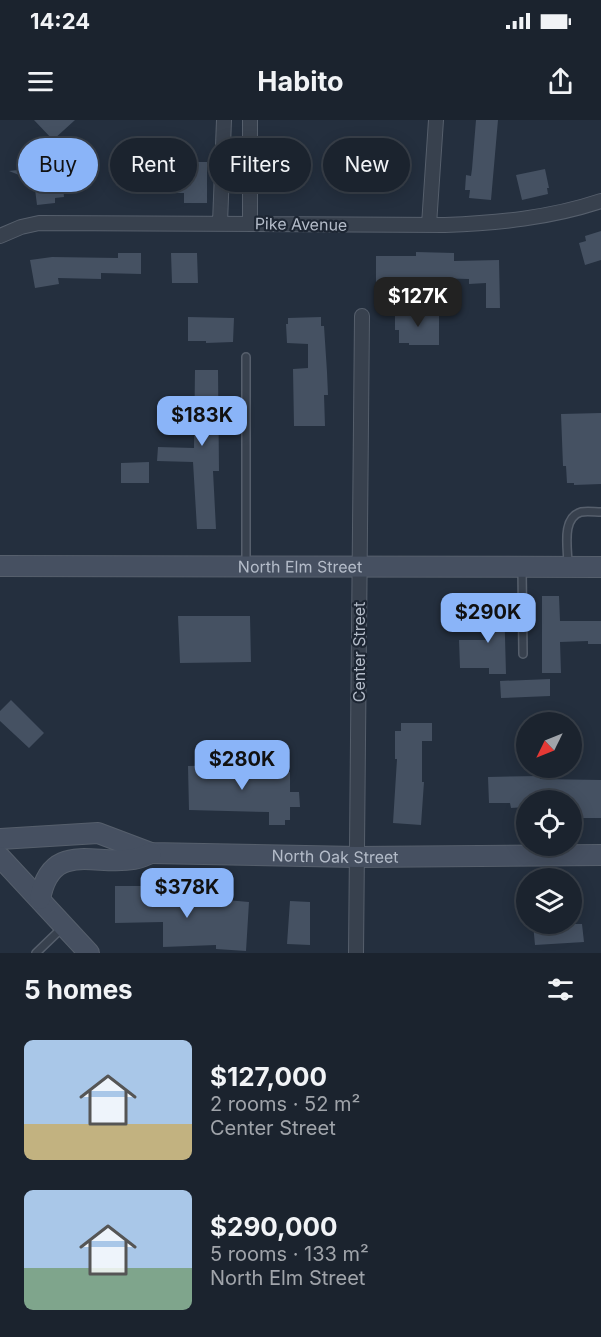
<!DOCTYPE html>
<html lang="en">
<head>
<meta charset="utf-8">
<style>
  body { margin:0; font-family:Inter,sans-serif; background:#282f3a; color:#f1f3f6; height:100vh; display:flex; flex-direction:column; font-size:22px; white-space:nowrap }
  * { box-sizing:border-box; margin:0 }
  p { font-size:20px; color:#a0a4aa }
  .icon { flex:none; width:33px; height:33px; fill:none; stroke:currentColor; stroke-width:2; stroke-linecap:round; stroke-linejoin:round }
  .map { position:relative; height:833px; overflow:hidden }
  .side { display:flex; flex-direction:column; background:#1b232e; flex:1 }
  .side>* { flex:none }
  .hud { position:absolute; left:18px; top:18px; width:566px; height:54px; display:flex; gap:12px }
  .needle { width:39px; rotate:227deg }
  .tools { position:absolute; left:516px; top:592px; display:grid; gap:12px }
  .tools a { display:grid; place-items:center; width:66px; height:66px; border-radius:50%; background:#1b232e; box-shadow:0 3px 15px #0003,0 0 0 2px #39404a; font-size:30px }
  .price { position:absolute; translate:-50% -51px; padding:0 14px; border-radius:12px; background:#8ab4f8; color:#111; font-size:20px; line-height:39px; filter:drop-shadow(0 2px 3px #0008) }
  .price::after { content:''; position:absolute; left:50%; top:36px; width:18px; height:14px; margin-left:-9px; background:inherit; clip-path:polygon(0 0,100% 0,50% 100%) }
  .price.on { background:#222; color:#fff }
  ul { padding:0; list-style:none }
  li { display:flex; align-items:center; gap:18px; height:150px; padding:0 24px }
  li span { display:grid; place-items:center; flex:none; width:168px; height:120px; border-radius:9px; color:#555 }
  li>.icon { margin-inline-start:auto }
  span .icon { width:72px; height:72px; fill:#fffc; stroke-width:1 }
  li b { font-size:26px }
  h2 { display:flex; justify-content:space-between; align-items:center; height:72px; padding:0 24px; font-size:26px }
  .chip { padding:0 21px; border-radius:27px; background:#1b232e; box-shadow:0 3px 15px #0003,0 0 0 2px #39404a; font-size:21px; line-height:54px }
  .chip.on { background:#8ab4f8; color:#111 }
  .status { display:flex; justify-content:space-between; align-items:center; height:42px; padding:0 30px; background:#1b232e; direction:ltr }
  .status svg { height:16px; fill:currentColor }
  header { display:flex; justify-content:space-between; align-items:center; height:78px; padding:0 24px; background:#1b232e; font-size:27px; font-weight:700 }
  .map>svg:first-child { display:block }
  .building { fill:#455162 }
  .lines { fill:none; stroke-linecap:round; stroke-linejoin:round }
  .lane-casing { stroke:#565f6c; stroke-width:10 }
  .street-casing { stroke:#565f6c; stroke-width:16 }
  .secondary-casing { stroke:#565f6c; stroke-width:22 }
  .lane { stroke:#38414e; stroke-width:7 }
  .street { stroke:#38414e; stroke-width:14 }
  .secondary { stroke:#465061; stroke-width:20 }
  .labels { text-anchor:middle; stroke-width:4.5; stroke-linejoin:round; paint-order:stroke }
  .street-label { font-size:16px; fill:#b4bcc9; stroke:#1d2633 }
</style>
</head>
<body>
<div class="status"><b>14:24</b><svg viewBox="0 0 49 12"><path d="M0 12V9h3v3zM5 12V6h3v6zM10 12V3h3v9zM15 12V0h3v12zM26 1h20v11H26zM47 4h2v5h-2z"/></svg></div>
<header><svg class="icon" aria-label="menu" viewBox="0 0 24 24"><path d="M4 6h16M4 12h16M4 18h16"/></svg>Habito<svg class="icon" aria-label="share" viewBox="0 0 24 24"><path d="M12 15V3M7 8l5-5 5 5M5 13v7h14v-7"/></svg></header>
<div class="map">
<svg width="601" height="833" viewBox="0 0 601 833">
  <rect width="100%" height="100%" fill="#242f3e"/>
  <!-- building -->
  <path class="building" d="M34 0H75L53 20Z
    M476 0H498L491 80 469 78 470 70H465L466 55 471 56 472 49Z
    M183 42H207V83H184V73H137L136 50H183Z
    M46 47 47 57 62 56 64 77 55 78V83L37 85 34 61 9 51Z
    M545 49 549 68H547L548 74 522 80 516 55Z
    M601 111V140L585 145 579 123 586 121 585 116Z
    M416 132 454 133V141L499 140 500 188H486V163L469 164V159L429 158 428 163 403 162V168H376V136H416Z
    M118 133H141V154L101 153V159L58 158 59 164 35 168 30 140 52 137 118 138Z
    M171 133H197L198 163H172Z
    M395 192H439V225H409V223H399V210H395Z
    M188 197 234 198 233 222 206 223V221H188Z
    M321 197V206H324L327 252 328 275H324L325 306H294L293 249 308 248V224L287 223 286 204H288V198Z
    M195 250H218L219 351H213L216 409H197L193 342 157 341 158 327 194 328Z
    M601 293V364L574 365V363H567L566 346H563L561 294Z
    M149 342V363H121V343Z
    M542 476H559L560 501H601V524H588V521L560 522 561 553H542Z
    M487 480H504L506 554H489V548H460L459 520H488Z
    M178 496H250L251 542 180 543Z
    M550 559V576L501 578 500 561Z
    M11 580 44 613 29 628 0 601V591Z
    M401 603H432V621H422V662H424L421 705 393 703 397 639H395V611H401Z
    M229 645 253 646V652H290V672H299L300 687H290V700H285V705H269V692L189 690 188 646Z
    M540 656V659L601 660V698H572V681H526V687L511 688 510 683H489L488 657Z
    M115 766H143V781L226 780 249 782 246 831 216 829V825L163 827V802L115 803Z
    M290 781 310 782V825L287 824Z
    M533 804H582L584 822 535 825Z"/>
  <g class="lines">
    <!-- lane casing -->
    <g class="lane-casing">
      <path id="lane" d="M246 444V237
        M568 445C568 429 561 398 581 392 587 391 595 392 601 392
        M522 449 523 534
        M36 833 62 808"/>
    </g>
    <!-- street casing -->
    <g class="street-casing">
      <path id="street" d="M220 103 224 0
        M250 103V0
        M429 105 436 0
        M0 116 21 107 39 103 445 105C498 103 550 98 601 81
        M356 833 362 196"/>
    </g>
    <!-- secondary casing -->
    <g class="secondary-casing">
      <g id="secondary">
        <path id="s1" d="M0 446 601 447"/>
        <path id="s2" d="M0 719 98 713 151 733 357 737 601 735"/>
        <path d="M0 737 89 833"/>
        <path d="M40 779C51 720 94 746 134 739 140 738 146 735 151 733"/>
      </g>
    </g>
    <!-- lane -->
    <use href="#lane" class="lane"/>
    <!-- street -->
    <use href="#street" class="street"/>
    <!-- secondary -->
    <use href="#secondary" class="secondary"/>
  </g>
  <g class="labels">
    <!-- street labels -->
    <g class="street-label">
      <text transform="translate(301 104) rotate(1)" y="6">Pike Avenue</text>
      <text dy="6" stroke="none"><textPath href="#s1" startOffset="300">North Elm Street</textPath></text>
      <text transform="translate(359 532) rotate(-90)" y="6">Center Street</text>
      <text dy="6" stroke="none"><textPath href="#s2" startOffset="339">North Oak Street</textPath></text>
    </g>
  </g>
</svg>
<div class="tools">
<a><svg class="needle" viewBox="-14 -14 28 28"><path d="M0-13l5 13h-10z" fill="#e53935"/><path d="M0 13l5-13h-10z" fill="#a0a4aa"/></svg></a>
<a><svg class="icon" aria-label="locate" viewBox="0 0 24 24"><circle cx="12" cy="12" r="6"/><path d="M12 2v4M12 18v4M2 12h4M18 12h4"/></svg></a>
<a><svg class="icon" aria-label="layers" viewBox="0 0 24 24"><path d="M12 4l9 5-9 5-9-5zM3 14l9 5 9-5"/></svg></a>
</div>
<b class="price on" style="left:418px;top:208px">$127K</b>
<b class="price" style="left:202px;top:327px">$183K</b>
<b class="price" style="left:488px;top:524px">$290K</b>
<b class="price" style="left:242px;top:671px">$280K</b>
<b class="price" style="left:187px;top:799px">$378K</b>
<div class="hud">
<a class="chip on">Buy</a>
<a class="chip">Rent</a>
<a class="chip">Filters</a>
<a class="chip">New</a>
</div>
</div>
<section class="side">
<h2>5 homes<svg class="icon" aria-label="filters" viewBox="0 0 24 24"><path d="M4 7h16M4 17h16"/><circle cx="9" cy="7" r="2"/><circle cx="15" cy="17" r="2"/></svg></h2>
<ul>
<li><span style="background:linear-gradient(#a9c7e8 70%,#c2b280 0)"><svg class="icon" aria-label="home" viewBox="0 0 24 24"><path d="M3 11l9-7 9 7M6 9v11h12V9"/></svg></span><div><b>$127,000</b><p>2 rooms · 52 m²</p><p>Center Street</p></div></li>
<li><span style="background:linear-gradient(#a9c7e8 65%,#7fa58c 0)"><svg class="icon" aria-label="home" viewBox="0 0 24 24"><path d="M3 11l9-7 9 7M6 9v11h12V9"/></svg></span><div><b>$290,000</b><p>5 rooms · 133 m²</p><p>North Elm Street</p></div></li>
</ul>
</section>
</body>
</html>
